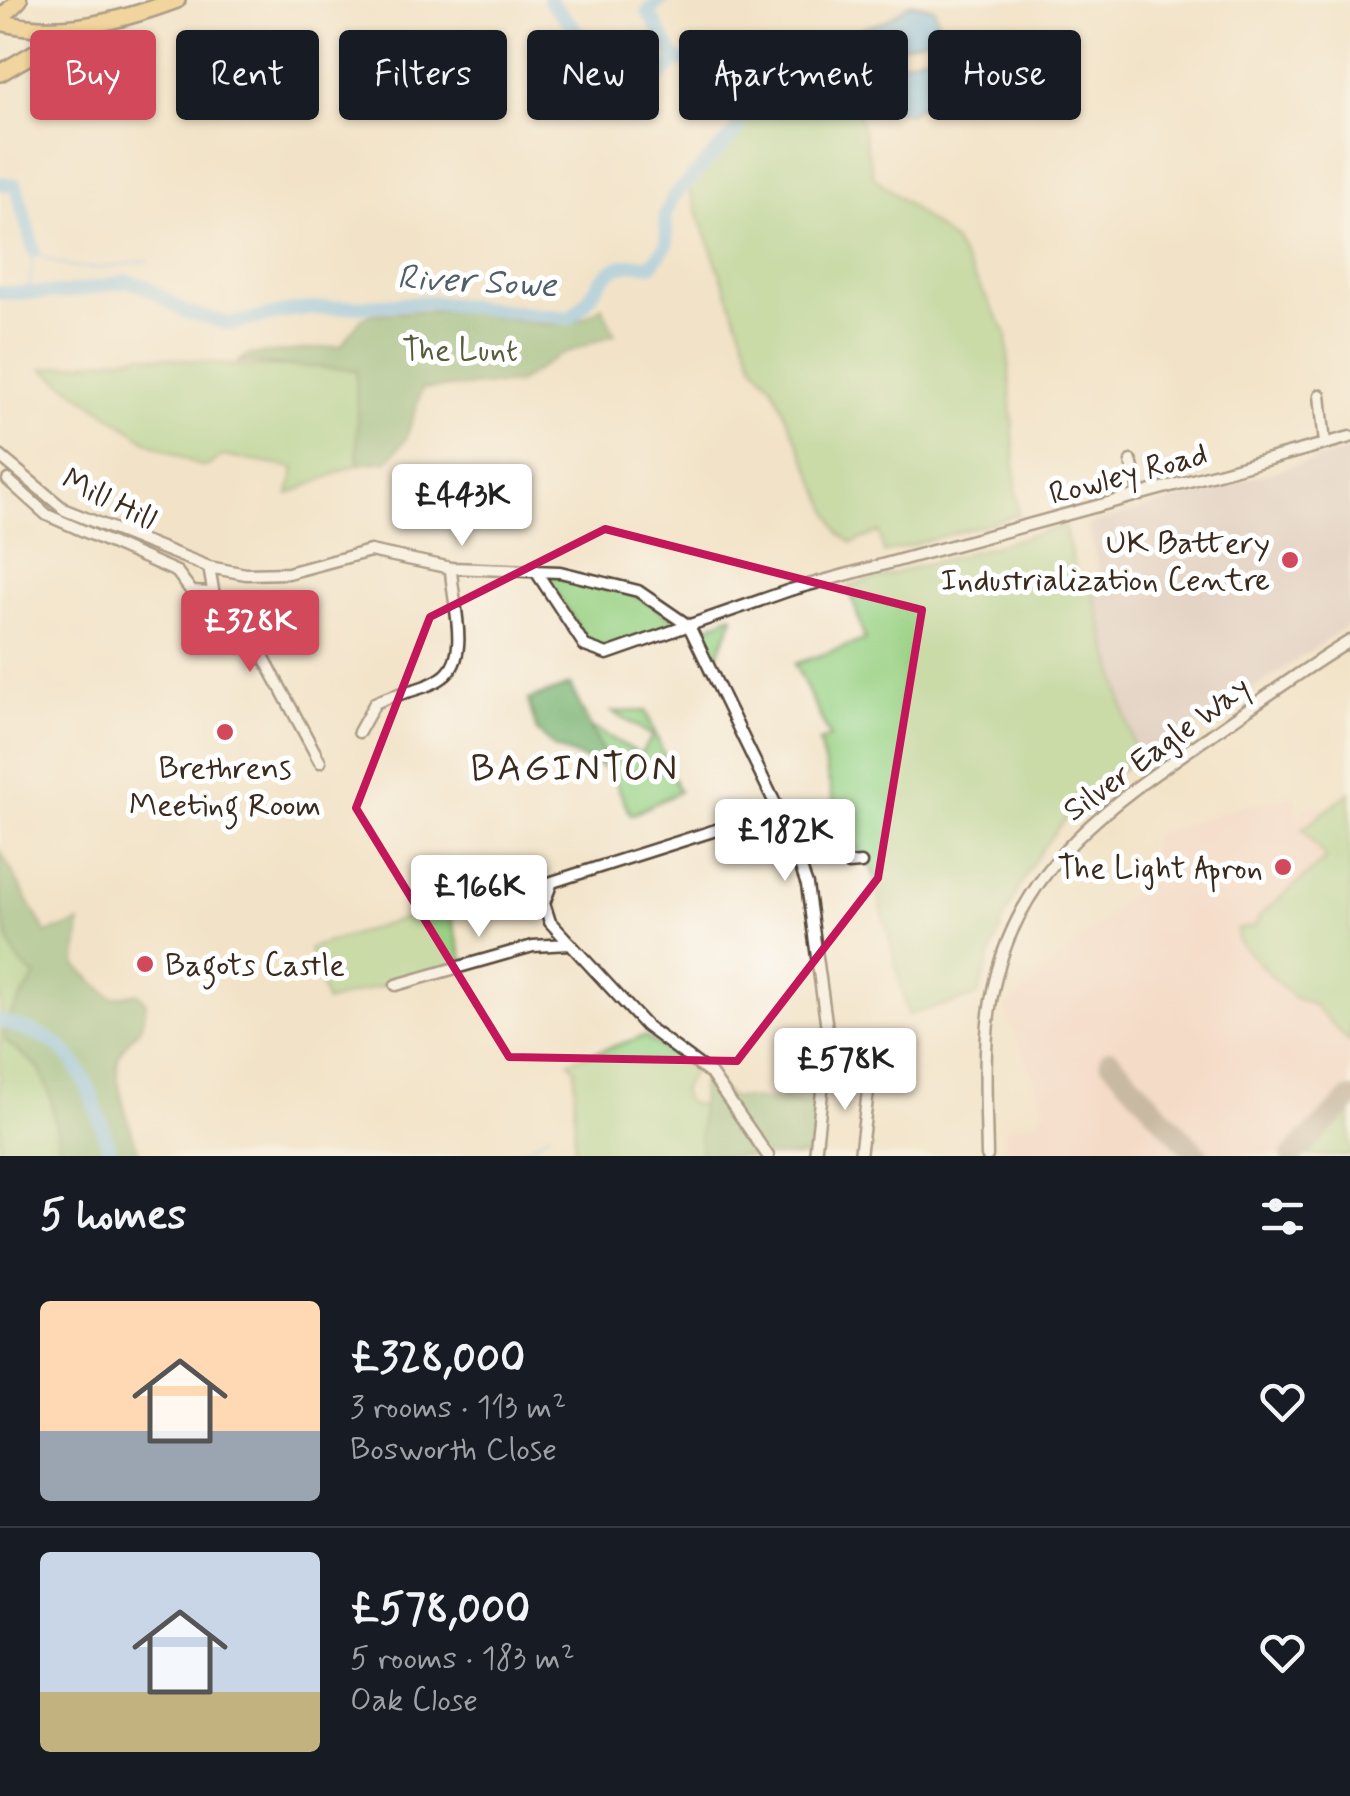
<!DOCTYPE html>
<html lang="en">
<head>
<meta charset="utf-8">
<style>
  body { margin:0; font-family:Mynerve,sans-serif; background:#242831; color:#f1f3f6; height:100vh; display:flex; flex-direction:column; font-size:38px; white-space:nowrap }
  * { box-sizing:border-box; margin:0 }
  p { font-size:32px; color:#9ea1a6 }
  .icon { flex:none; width:55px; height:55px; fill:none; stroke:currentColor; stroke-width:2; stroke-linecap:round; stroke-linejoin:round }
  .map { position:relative; height:1156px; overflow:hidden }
  .panel { display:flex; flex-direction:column; background:#171b24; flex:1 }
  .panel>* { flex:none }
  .banner { position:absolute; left:30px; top:30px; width:1290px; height:90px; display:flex; gap:20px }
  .price { position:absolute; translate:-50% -85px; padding:0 22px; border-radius:10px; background:#fff; color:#222; font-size:32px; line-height:65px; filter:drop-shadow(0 2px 5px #0008) }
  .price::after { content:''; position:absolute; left:50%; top:60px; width:30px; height:22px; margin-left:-15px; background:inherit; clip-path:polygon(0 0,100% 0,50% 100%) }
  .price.active { background:#d1495b; color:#fff }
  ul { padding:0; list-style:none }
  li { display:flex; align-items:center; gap:30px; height:250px; padding:0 40px }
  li+li { border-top:2px solid #363941 }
  li span { display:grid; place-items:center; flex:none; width:280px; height:200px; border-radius:10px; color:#555 }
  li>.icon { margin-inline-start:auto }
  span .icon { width:120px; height:120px; fill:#fffc; stroke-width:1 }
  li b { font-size:42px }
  h2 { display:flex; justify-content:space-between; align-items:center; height:120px; padding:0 40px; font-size:42px }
  .pill { padding:0 35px; border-radius:10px; background:#171b24; box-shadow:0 2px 8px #0004; font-size:35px; line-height:90px }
  .pill.active { background:#d1495b; color:#fff }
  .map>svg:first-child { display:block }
  .built { fill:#f7d1c8 }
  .industrial { fill:#d2bfc0 }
  .green { fill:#99d082; stroke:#6a7d50; stroke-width:2.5 }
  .forest { fill:#7ab270; stroke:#5a6e47; stroke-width:2.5 }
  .water { fill:#77c0f0; stroke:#597587; stroke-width:2.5 }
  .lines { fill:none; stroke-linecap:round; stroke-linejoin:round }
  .stream { stroke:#77c0f0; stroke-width:2.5 }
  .river { stroke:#77c0f0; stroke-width:14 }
  .taxiway { stroke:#968673; stroke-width:22 }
  .minor-casing { stroke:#564638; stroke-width:15 }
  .highway-casing { stroke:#564638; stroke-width:20 }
  .minor { stroke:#fff; stroke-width:10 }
  .highway { stroke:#f1c36a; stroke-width:15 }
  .marked { fill:none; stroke:#c2185b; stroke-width:8; stroke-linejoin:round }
  .poi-dot { fill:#d1495b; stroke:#fff; stroke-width:4 }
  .labels { text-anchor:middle; stroke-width:10; stroke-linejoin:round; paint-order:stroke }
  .park-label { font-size:32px; fill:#575c3c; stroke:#fff }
  .street-label { font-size:32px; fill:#3b2a1e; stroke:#fff }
  .poi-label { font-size:32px; fill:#3b2a1e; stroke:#fff; text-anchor:end }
  .water-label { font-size:35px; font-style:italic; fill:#505e68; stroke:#fff }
  .quarter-label { font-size:38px; letter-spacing:2.5px; fill:#3b2a1e; stroke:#fff }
</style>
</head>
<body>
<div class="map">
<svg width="1350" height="1156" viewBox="0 0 1350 1156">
  <rect width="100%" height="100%" fill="#fff"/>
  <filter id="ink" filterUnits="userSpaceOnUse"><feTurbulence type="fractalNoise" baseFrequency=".01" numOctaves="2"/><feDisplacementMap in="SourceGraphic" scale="20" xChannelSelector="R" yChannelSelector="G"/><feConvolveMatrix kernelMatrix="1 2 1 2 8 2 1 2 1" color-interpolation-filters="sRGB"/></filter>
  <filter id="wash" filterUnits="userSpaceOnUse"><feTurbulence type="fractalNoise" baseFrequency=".0048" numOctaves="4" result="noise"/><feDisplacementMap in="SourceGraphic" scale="40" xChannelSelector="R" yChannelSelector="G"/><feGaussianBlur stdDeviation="2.25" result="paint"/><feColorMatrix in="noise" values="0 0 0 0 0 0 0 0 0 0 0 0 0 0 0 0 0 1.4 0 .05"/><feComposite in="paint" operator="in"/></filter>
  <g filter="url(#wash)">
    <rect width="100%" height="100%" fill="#f2e3c8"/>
    <!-- built -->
    <path class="built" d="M1350 792V1156H998L1005 1146V1128L1037 1121 1046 1109 1004 1010 1152 875V835L1237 807 1296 795 1297 817 1313 804 1326 810Z"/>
    <!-- industrial -->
    <path class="industrial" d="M1350 449V624L1139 766 1089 575 1099 572 1087 525Z"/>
    <!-- green -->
    <path class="green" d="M757 60 816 61 847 67 874 177 953 241 1007 333 1018 515 884 553 879 532 852 543 839 533 773 387 754 364 688 187 737 131V100L720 80Z
      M141 355 251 367 339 366 357 370 358 464 289 494 295 468 222 456 208 466H200L151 444 43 369Z
      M1064 526 1077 578 1089 575 1137 759C1047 815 1005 897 978 996L908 1015 873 871 840 825 819 742 830 737 795 664 865 640 849 586Z
      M550 575C598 583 642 590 678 624L607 651 592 648 546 577Z
      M732 615 733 619 712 667 703 629Z
      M646 711 679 792 631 815 589 726 640 754 653 736 613 712Z
      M1350 792V1043L1314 1005 1291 996 1238 941 1237 930 1255 926 1260 915 1326 859 1303 829Z
      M0 851 46 933 112 1156H0Z
      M447 905 464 962 326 1002 309 948Z
      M645 1036 693 1072 681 1091 687 1102 702 1106 700 1156H566L574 1151 575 1070 569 1061Z
      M1350 1112V1156H1306Z"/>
    <!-- forest -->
    <path class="forest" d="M602 306 615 334 558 356 518 383 422 389 406 439 388 461 358 464 356 370 238 362 248 355 341 346 362 318 373 314C404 313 437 309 467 312 513 316 563 340 602 306Z
      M570 685 611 770 555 748 537 731 528 700Z
      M0 851 46 933 80 923 76 965 112 998 138 993 146 1002C144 1037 128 1033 119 1057 111 1076 133 1135 140 1156H61L51 1098 39 1068 5 1041V1023L36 976C0 956 0 897 0 851Z
      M707 1077 730 1097 823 1104 815 1156H700L701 1085Z"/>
    <!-- water -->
    <path class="water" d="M913 3 934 8 938 20 934 37 844 61C839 26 861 31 884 21 895 16 902 7 913 3Z
      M929 54 925 103 908 114 876 105 852 77Z"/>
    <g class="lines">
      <!-- stream -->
      <path class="stream" d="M720 80 757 60 816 61
        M28 294 34 251C66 276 110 268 147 260
        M502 1156 526 1149 549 1134"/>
      <!-- river -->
      <path class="river" d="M549 0 632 92 655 82 676 60
        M0 183 16 185 34 251
        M0 293H65L127 281 145 286 185 312 230 324 295 310 430 302 569 318C605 293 593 258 652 265L667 244 665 215 673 197 737 131V100L710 66 676 60 648 12 661 0
        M0 1021C17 1027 38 1032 53 1042 87 1063 99 1121 112 1156"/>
      <!-- taxiway -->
      <path class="taxiway" d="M1110 1060 1198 1156
        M1292 1156 1350 1099"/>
    </g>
  </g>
  <g filter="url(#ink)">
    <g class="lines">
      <!-- minor casing -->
      <g class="minor-casing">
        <path id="minor" d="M1320 395 1325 444
          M0 456 65 510 209 567 246 574 288 573 370 551 451 568 560 572 638 591 689 626 787 828 807 885 828 1036 815 1156
          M1131 461 1140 495
          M8 480 47 515 177 572 192 592 211 593
          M209 567 218 618 261 652 320 762
          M535 570 585 646 607 654 790 590 1350 437
          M359 732 375 703C396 692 424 691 443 677 472 657 451 597 451 568
          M800 859 830 849 848 864 861 863
          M396 985 533 946 569 944
          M768 1156 711 1074 646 1026 550 922 544 903 552 882 779 810
          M860 1156 870 1075
          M987 1156C986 1095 981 1032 997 973 1028 857 1118 799 1211 735 1257 703 1302 670 1350 641"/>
      </g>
      <!-- highway casing -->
      <g class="highway-casing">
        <path id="highway" d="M0 19 19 0
          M0 22C60 38 120 21 177 0
          M0 73 70 32"/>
      </g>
      <!-- minor -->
      <use href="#minor" class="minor"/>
      <!-- highway -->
      <use href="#highway" class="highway"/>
    </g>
  </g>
  <!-- marked area -->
  <path d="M0 0H1350V1156H0ZM605 529 922 610 878 878 737 1061 509 1057 356 808 430 617Z" fill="#f2e3c8" fill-opacity=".55" fill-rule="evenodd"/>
  <path class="marked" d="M605 529 922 610 878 878 737 1061 509 1057 356 808 430 617Z"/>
  <!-- markers -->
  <g class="poi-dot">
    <circle cx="1290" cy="560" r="10"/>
    <circle cx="225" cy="732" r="10"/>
    <circle cx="1283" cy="867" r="10"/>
    <circle cx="145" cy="964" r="10"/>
  </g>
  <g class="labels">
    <!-- park labels -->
    <g class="park-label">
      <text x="460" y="360">The Lunt</text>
    </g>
    <!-- street labels -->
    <g class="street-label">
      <text transform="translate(1128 473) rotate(-15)" y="11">Rowley Road</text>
      <text transform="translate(110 498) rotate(26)" y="11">Mill Hill</text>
      <text transform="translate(1156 748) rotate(-36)" y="11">Silver Eagle Way</text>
    </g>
    <!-- poi labels -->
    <g class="poi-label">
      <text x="1270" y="553">UK Battery<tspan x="1270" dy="37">Industrialization Centre</tspan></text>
      <text x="225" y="778" text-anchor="middle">Brethrens<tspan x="225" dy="37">Meeting Room</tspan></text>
      <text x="1263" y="878">The Light Apron</text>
      <text x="165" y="975" text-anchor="start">Bagots Castle</text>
    </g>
    <!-- water labels -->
    <g class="water-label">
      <text transform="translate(477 280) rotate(3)" y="12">River Sowe</text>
    </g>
    <!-- quarter labels -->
    <g class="quarter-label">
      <text x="575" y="780">BAGINTON</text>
    </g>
  </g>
</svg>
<b class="price" style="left:462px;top:549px">£443K</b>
<b class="price active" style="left:250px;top:675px">£328K</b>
<b class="price" style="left:785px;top:884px">£182K</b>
<b class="price" style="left:479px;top:940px">£166K</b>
<b class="price" style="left:845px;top:1113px">£578K</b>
<div class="banner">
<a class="pill active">Buy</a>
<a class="pill">Rent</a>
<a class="pill">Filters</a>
<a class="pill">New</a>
<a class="pill">Apartment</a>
<a class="pill">House</a>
</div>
</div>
<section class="panel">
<h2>5 homes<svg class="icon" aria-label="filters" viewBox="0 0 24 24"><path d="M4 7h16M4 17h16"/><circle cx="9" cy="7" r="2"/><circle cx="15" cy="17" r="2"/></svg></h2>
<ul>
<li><span style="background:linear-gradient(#ffd9b3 65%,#9aa5b1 0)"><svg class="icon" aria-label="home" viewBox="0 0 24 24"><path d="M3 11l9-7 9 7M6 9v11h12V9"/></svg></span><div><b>£328,000</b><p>3 rooms · 113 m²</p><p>Bosworth Close</p></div><svg class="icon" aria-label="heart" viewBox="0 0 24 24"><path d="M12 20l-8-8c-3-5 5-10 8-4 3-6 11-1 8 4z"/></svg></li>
<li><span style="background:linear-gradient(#c9d6e8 70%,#c2b280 0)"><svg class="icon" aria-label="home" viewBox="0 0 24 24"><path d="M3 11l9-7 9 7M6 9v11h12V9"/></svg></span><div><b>£578,000</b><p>5 rooms · 183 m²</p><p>Oak Close</p></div><svg class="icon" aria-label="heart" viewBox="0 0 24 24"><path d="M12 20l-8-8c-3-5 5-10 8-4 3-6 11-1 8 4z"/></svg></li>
</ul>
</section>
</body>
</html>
